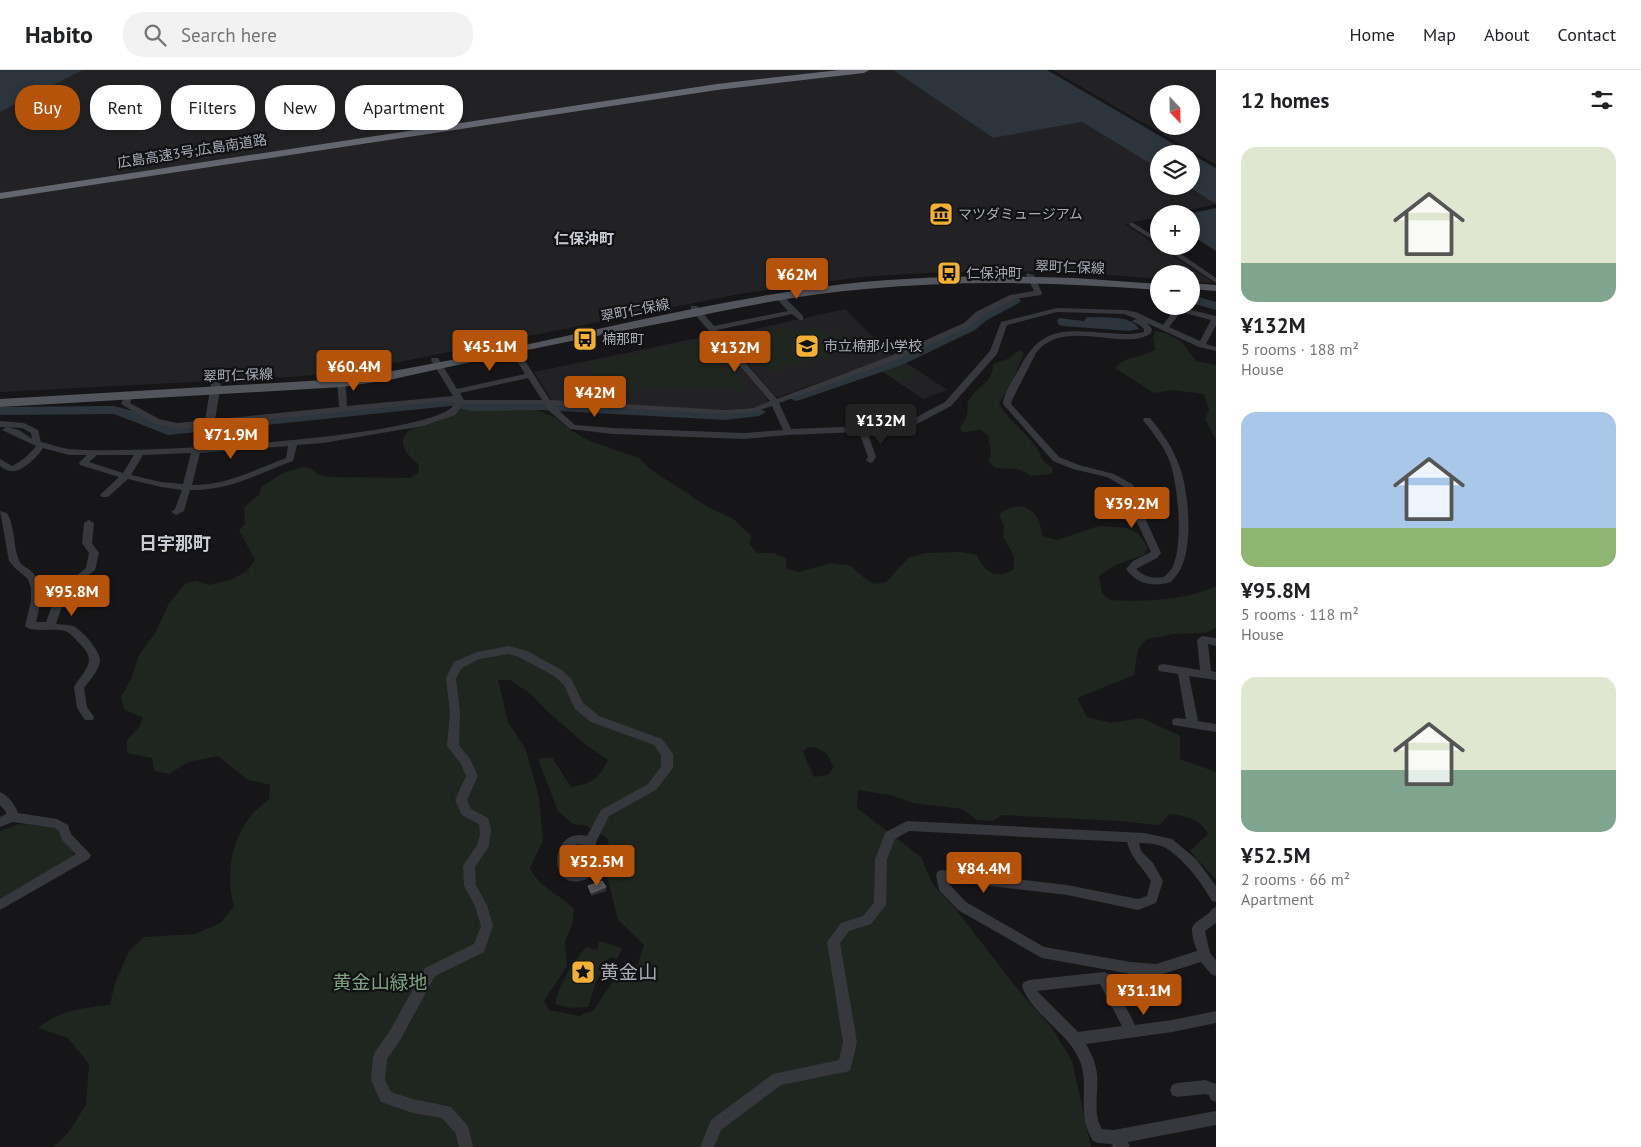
<!DOCTYPE html>
<html lang="en">
<head>
<meta charset="utf-8">
<style>
  body { margin:0; font-family:"PT Sans","Noto Sans JP",sans-serif; background:#f2f2f2; color:#202124; height:100vh; display:flex; flex-direction:column; font-size:19px; white-space:nowrap }
  * { box-sizing:border-box; margin:0 }
  p { font-size:16px; color:#757577 }
  .icon { flex:none; width:28px; height:28px; fill:none; stroke:currentColor; stroke-width:2; stroke-linecap:round; stroke-linejoin:round }
  .map { position:relative; flex:1; overflow:hidden }
  .drawer { display:flex; flex-direction:column; background:#fff; width:425px }
  .drawer>* { flex:none }
  .hud { position:absolute; left:15px; top:15px; width:475px; height:45px; display:flex; gap:10px }
  .needle { width:32px; rotate:158deg }
  .buttons { position:absolute; left:1150px; top:15px; display:grid; gap:10px }
  .buttons a { display:grid; place-items:center; width:50px; height:50px; border-radius:50%; background:#fff; box-shadow:0 2px 8px #0003; font-size:25px }
  .price { position:absolute; translate:-50% -42px; padding:0 11px; border-radius:5px; background:#b45309; color:#fff; font-size:16px; line-height:32px; filter:drop-shadow(0 1px 2px #0008) }
  .price::after { content:''; position:absolute; left:50%; top:30px; width:15px; height:11px; margin-left:-8px; background:inherit; clip-path:polygon(0 0,100% 0,50% 100%) }
  .price.active { background:#222; color:#fff }
  ul { padding:0; list-style:none }
  li { display:grid; align-content:center; gap:10px; height:265px; padding:0 25px }
  li span { display:grid; place-items:center; height:155px; border-radius:15px; color:#555 }
  li>.icon { margin-inline-start:auto }
  span .icon { width:90px; height:90px; fill:#fffc; stroke-width:1 }
  li b { font-size:21px }
  h2 { display:flex; justify-content:space-between; align-items:center; height:60px; padding:0 25px; font-size:21px }
  .chip { padding:0 18px; border-radius:20px; background:#fff; box-shadow:0 2px 8px #0003; font-size:18px; line-height:45px }
  .chip.active { background:#b45309; color:#fff }
  header { display:flex; align-items:center; gap:30px; box-sizing:border-box; height:70px; padding:0 25px; background:#fff; border-bottom:1px solid #e0e0e0 }
  header strong { font-size:24px }
  nav { display:flex; gap:28px; margin-inline-start:auto; font-size:18px }
  .search { width:350px; height:45px; background:#f2f2f2; display:flex; align-items:center; gap:12px; box-sizing:border-box; padding:0 18px; border-radius:20px; color:#757577; font-size:19px }
  main { display:flex; flex:1; min-height:0 }
  .map>svg:first-child { display:block }
  .built { fill:#222225; fill-rule:evenodd }
  .green { fill:#1e261f; fill-rule:evenodd }
  .water { fill:#2c353c }
  .lines { fill:none; stroke-linecap:round; stroke-linejoin:round }
  .river { fill:#2c353c; fill-rule:evenodd }
  .minor { fill:#37383d; fill-rule:evenodd }
  .tertiary { fill:#37383d; fill-rule:evenodd }
  .primary { fill:#53555c; fill-rule:evenodd }
  .motorway { fill:#63666e; fill-rule:evenodd }
  .shaded-wall { fill:#2f3033 }
  .building { fill:#525359; stroke:#5f6168 }
  .labels { text-anchor:middle; stroke-width:4.5; stroke-linejoin:round; paint-order:stroke }
  .far-street-label { font-size:14px; fill:#a8adb8; stroke:#111113 }
  .far-poi-label { font-size:14px; fill:#a8adb8; stroke:#111113; text-anchor:start }
  .far-neighbourhood-label { font-size:15px; font-weight:bold; fill:#c9ccd4; stroke:#111113 }
  .neighbourhood-label { font-size:18px; font-weight:bold; fill:#c9ccd4; stroke:#111113 }
  .near-poi-label { font-size:19px; fill:#a8adb8; stroke:#111113; text-anchor:start }
  .near-park-label { font-size:19px; fill:#7fa381; stroke:#111113 }
</style>
</head>
<body>
<header>
<strong>Habito</strong>
<div class="search"><svg class="icon" aria-label="search" viewBox="0 0 24 24"><circle cx="10" cy="10" r="6"/><path d="M15 15l6 6"/></svg>Search here</div>
<nav><a>Home</a><a>Map</a><a>About</a><a>Contact</a></nav>
</header>
<main>
<div class="map">
<svg width="1216" height="1077" viewBox="0 0 1216 1077">
  <rect width="100%" height="100%" fill="#161618"/>
  <!-- built -->
  <path class="built" d="M83 0H893L993 68 1082 52 1159 99V116H1187L1216 134 1173 144H1159V147L1125 154 1214 213 1191 212V204H1159V209L1086 203 1015 201 925 203 861 207 739 224 354 301 290 307 0 322V42Z
    M1052 0H1216V95ZM1159 24H1191V56H1159Z
    M845 239 892 286 779 327 775 326 724 266Z
    M712 265 767 328V332L756 337 726 340 553 332 534 302Z
    M905 292 947 320 923 329 880 300Z"/>
  <!-- green -->
  <path class="green" d="M789 256 794 261 817 257 825 265 835 263 851 278 771 302 739 267Z
    M1155 261 1165 263 1181 271 1196 291 1216 295V370L1205 349 1209 340 1204 324 1174 320 1154 323 1115 298C1124 287 1142 287 1155 280L1153 267Z
    M696 271 710 274 747 319 638 317 637 324H608L588 294Z
    M1021 281 1024 283 1010 316 999 333C1005 347 1024 361 1034 374 1043 386 1038 389 1053 398L1051 404 1032 406 1018 399 996 398 988 392 991 384 988 365 981 360 962 362 960 358C962 354 966 349 967 344 968 341 967 336 968 332 976 315 993 315 993 294L1010 288 1016 282Z
    M902 295 917 305 898 312 882 301Z
    M464 337 534 339 554 347 572 361 590 371 639 388 650 399 708 437 732 448 752 466 749 473 757 483H773L786 488V498L799 502 831 493 851 496 863 507 874 514 886 512 908 488 925 483 962 482 977 485C984 503 998 510 1014 499V486L1003 467 1004 456 999 444C1022 428 1040 439 1042 466L1057 470 1099 456 1127 458 1138 463 1148 478 1144 485 1115 495 1099 506 1102 523 1110 530C1145 532 1183 531 1216 516V558L1205 563 1174 564 1147 569 1138 579 1134 605 1077 628 1087 647 1111 653 1142 648 1180 666V689L1216 702V810L1190 781 1208 764C1201 749 1185 746 1170 744L1159 755 1118 751 1002 745 993 751 977 750 962 739 913 733 890 725 858 720 857 738 921 787 932 813 957 841 1020 922 1052 958 1072 991 1091 1077H54L68 1063 86 1035 89 994 68 968 38 958C60 940 83 938 110 935L115 913 129 881 144 867 195 864 220 853 234 837C226 806 230 775 249 748 254 741 262 735 269 729L270 715 248 710 218 686 188 692 169 704 154 701 152 688 127 683V670L139 657 143 648 124 639 121 627 132 607 139 585 156 562 169 533 186 513 197 511 209 515 233 509 248 500 255 490 239 460 245 454 244 437 260 424 261 417 283 403 302 397 310 398 319 405 331 407 409 408 418 403 419 395C372 356 439 353 464 337ZM498 610H510L532 625 546 640 586 675 608 690C600 708 591 714 571 717L552 687 538 689 558 741 573 754 584 755 609 769 604 794 618 850 644 875 638 894 613 911 594 940 579 946 549 940 544 931 567 896 565 871 572 855 574 839C560 824 538 817 530 798L543 771 539 727 526 680 508 652ZM814 677 825 682 834 697 828 705 814 707 803 682 806 678Z
    M19 754 56 757 60 761 62 769 74 782 72 788 0 829V761Z
    M599 871 622 878 617 889 610 887 596 912 588 937 571 938 555 934C559 912 572 895 586 877L597 880Z"/>
  <!-- water -->
  <path class="water" d="M0 0H83L0 42Z
    M893 0H1047L1191 84H1159V99L1082 52 993 68Z
    M1191 84 1216 98V134L1187 116H1191Z
    M1216 138V181L1191 165V144H1188Z
    M1087 247C1102 248 1131 244 1139 259L1129 261 1063 256 1059 255 1057 251 1059 248 1084 251Z"/>
  <g class="lines">
    <!-- river -->
    <path class="river" d="M1191 225 1216 232V240L1191 233Z
      M1015 226 1021 230 1019 233 987 250 975 260 902 295 800 330 795 331 788 327 790 324 892 289 967 254 979 244Z
      M450 328 471 333 541 332 725 342 759 338 766 342 759 346 725 350 541 340 471 341 450 336 168 365 114 344 0 345V337L114 336 133 341 169 357Z"/>
    <!-- minor -->
    <path class="minor" d="M1129 153H1133L1159 169V174L1129 155Z
      M1161 176H1169L1216 208V213Z
      M1027 203 1034 205 1042 223 1041 225 1015 229 982 246 970 257 894 291 779 333 791 359 892 355 911 350 945 332 990 281 1001 252 1057 238 1124 240 1136 242 1163 255 1176 237H1179L1216 246V255L1206 274 1216 277V281L1199 277 1147 253 1152 259 1151 263C1125 283 1064 246 1036 283L1012 330 1011 334 1059 387 1079 395 1114 404 1132 414 1142 427 1145 448 1161 483 1157 488 1136 499C1145 507 1153 509 1164 507 1167 504 1170 501 1172 498 1184 475 1178 416 1170 392 1164 376 1153 363 1143 350L1144 348H1150C1161 361 1171 375 1177 390 1189 416 1194 475 1180 500 1178 504 1174 508 1171 512 1154 517 1137 515 1126 499L1133 491 1151 482 1135 448 1133 427 1126 418 1107 407 1073 399 1053 391 1003 334C1004 322 1013 310 1019 299 1041 255 1065 260 1109 263 1120 264 1133 265 1144 262V259L1141 256 1132 251 1136 249 1139 250 1124 244 1057 242 1007 255 997 284 951 336 917 354 892 361H867L876 387 873 392 870 393 866 390 868 387 859 362 788 365 744 369 613 364 570 359 549 341 545 334H464L455 345 423 356 323 373 297 375 293 391C257 404 230 421 190 420L184 441 176 445 171 442 175 439 182 420 161 417 128 409 108 427H102L100 425 102 423 119 407 80 395 79 393 87 385H69L43 378C38 386 22 403 11 401 7 401 3 398 0 396V389L12 396C22 391 30 384 36 376L2 360 6 357 19 360 32 369 31 363 22 358 0 357V351L24 353 38 360 41 372C50 374 60 378 70 379 119 385 438 369 456 333L449 331 177 359 153 353 121 334 126 323H132L133 325 130 333 159 349 177 353 339 337 337 308 341 306 345 308 347 336 453 326 431 290 432 288H438L457 319 525 304 507 275 511 273 515 275 550 330 726 340 753 338 770 331 691 240V236H697L714 256 788 241 775 227 779 225H782L803 246V250H800L792 244 717 260 777 329 888 287 964 253 976 242 1010 225 1034 221 1026 205ZM1181 242 1211 250 1200 271 1169 257ZM528 308 542 330H464L460 323ZM553 335 726 344 754 342 772 336 783 360 744 363 613 358 575 355ZM288 376 286 388C253 400 229 415 192 415L200 383ZM191 383 183 414 161 412 131 405 143 385ZM97 385H134L123 403 89 392Z
      M0 441 7 443C15 457 13 473 18 488 20 495 26 497 31 501 46 515 40 535 36 552H46L53 533 75 507 86 498 89 483 82 473 84 453 89 450 94 453 92 473 99 483 95 500 81 511 62 536 56 554C62 555 69 554 75 557 83 562 100 580 100 591 99 600 90 610 84 618L87 637 94 647 93 650H85L77 638 74 617C83 601 99 592 80 574 77 571 73 566 69 563 59 556 32 564 25 556L31 531V518L28 509 15 498 9 491Z
      M1202 566 1216 568V576L1208 574 1211 601 1216 602V610L1189 606 1198 651 1216 654V662L1173 655 1172 652 1173 649 1177 648 1186 649 1178 604 1159 601 1158 598 1159 595 1163 594 1200 600 1197 570Z
      M509 576 527 581 562 600 572 610 583 633 599 646 662 669 673 684V698L656 720 609 746 596 772 595 800C592 806 587 810 580 811 547 818 550 757 587 766L601 740 648 714 661 697V685L654 675 591 652 575 639 564 615 554 606 519 587 509 584 479 589 462 598 456 608 460 643 459 675 470 689 478 706 467 730 471 739 488 748 491 759 489 776 475 797 476 815 487 835 493 856 484 882 435 906 399 972 387 989 385 1010 391 1022 413 1029 451 1037 468 1056 473 1077H459L456 1064 442 1048 413 1043 381 1032 371 1010 373 987 375 982 389 962 425 898 474 874 481 856 475 836 464 816 463 796 477 775 480 765 479 754 462 745 455 730 466 706 461 694 447 676 450 643 446 608 454 592 477 582ZM577 774 583 775V798L578 801 570 799C568 789 570 782 577 774Z
      M0 722C8 725 16 736 18 743L57 749 68 755 71 764 91 785 89 789 0 840V829L76 784 62 770 59 761 55 758 13 752 0 757V747L6 744V742L0 735Z
      M907 751 1144 763 1172 769 1196 789 1216 816V832L1212 831C1200 811 1186 791 1166 778 1159 774 1147 773 1139 773L1141 781 1153 793 1163 811 1156 833 1138 840 1067 825 949 811V814L966 832 1044 877 1131 892 1156 894 1197 881C1195 875 1192 867 1192 860 1192 851 1208 847 1212 839L1216 837V853L1205 861 1210 883 1216 890V906L1211 904 1201 892 1156 906 1131 904 1042 888 958 840 939 820 936 805 938 801 942 800 1067 815 1138 829 1147 826 1151 811C1142 796 1132 790 1127 772L909 761 895 769 887 789 886 835 871 854 849 861 840 873 857 972 850 1001 781 1015 721 1060 714 1077H700L711 1050 773 1004 839 990 843 972 827 872 841 853 863 846 874 833 875 789 884 766 886 762Z
      M1104 902 1109 904 1135 955 1172 950 1216 941V953L1172 962 1086 974C1091 983 1096 993 1097 1004 1099 1022 1092 1043 1102 1059L1114 1060 1216 1041V1055L1128 1072 1130 1077H1113L1111 1074 1098 1073 1093 1071C1075 1042 1091 1016 1079 989 1066 960 1032 945 1022 916L1024 912 1029 910ZM1100 914 1122 956 1078 962 1037 921Z
      M1205 1010 1216 1014V1032L1211 1030 1209 1025 1205 1024 1177 1027 1172 1025 1170 1020 1172 1015 1177 1013Z"/>
    <!-- tertiary -->
    <path class="tertiary" d="M216 311 221 314 210 380 205 383 200 380 211 314Z"/>
    <!-- primary -->
    <path class="primary" d="M991 206 1075 208 1159 214V220C1061 212 963 210 866 219 801 224 737 238 673 251 578 269 483 289 389 310L342 317 0 337V329L342 309C503 286 660 239 821 217 877 209 934 207 991 206Z
      M1191 213 1216 215V221L1191 219Z"/>
    <!-- motorway -->
    <path class="motorway" d="M839 0H869L864 3 717 20 0 129V123L717 14Z"/>
  </g>
  <!-- shaded-wall -->
  <path class="shaded-wall" d="M606 817V821L591 826V823Z"/>
  <!-- building -->
  <path class="building" d="M602 811 606 817 591 823 588 816Z"/>
  <!-- icons -->
  <defs>
    <g id="museum-square" transform="scale(1.25)"><rect x="-9" y="-9" width="18" height="18" rx="4" fill="#f2b134" stroke="#111113"/><path d="M0-6L6-3V-2H-6V-3ZM-5-1h2V3h-2ZM-1-1h2V3h-2ZM3-1h2V3H3ZM-6 4H6V6H-6Z" fill="#111"/></g>
    <g id="bus-square" transform="scale(1.25)"><rect x="-9" y="-9" width="18" height="18" rx="4" fill="#f2b134" stroke="#111113"/><path d="M-5-6H5V4H4V6H2V4H-2V6H-4V4H-5ZM-3.5-4V0h7V-4ZM-3.5 1.2v1.5H-2V1.2ZM2 1.2v1.5H3.5V1.2Z" fill="#111"/></g>
    <g id="school-square" transform="scale(1.25)"><rect x="-9" y="-9" width="18" height="18" rx="4" fill="#f2b134" stroke="#111113"/><path d="M0-5L7-2L0 1L-7-2ZM-4 1L0 2.5L4 1V4Q0 6-4 4Z" fill="#111"/></g>
    <g id="sight-square" transform="scale(1.25)"><rect x="-9" y="-9" width="18" height="18" rx="4" fill="#f2b134" stroke="#111113"/><path d="M0-6L1.8-2.2L6-1.7L2.9 1.2L3.7 5.4L0 3.3L-3.7 5.4L-2.9 1.2L-6-1.7L-1.8-2.2Z" fill="#111"/></g>
  </defs>
  <g fill-rule="evenodd">
    <use href="#museum-square" x="941" y="144"/>
    <use href="#bus-square" x="949" y="203"/>
    <use href="#bus-square" x="585" y="269"/>
    <use href="#school-square" x="807" y="276"/>
    <use href="#sight-square" x="583" y="902"/>
  </g>
  <g class="labels">
    <!-- far-street labels -->
    <g class="far-street-label">
      <text transform="translate(192 81) rotate(-9)" y="5">広島高速3号;広島南道路</text>
      <text transform="translate(1070 197) rotate(2)" y="5">翠町仁保線</text>
      <text transform="translate(635 240) rotate(-11)" y="5">翠町仁保線</text>
      <text transform="translate(238 305) rotate(-2)" y="5">翠町仁保線</text>
    </g>
    <!-- far-poi labels -->
    <g class="far-poi-label">
      <text x="958" y="149">マツダミュージアム</text>
      <text x="966" y="208">仁保沖町</text>
      <text x="602" y="274">楠那町</text>
      <text x="824" y="281">市立楠那小学校</text>
    </g>
    <!-- far-neighbourhood labels -->
    <g class="far-neighbourhood-label">
      <text x="584" y="174">仁保沖町</text>
    </g>
    <!-- neighbourhood labels -->
    <g class="neighbourhood-label">
      <text x="175" y="480">日宇那町</text>
    </g>
    <!-- near-poi labels -->
    <g class="near-poi-label">
      <text x="600" y="909">黄金山</text>
    </g>
    <!-- near-park labels -->
    <g class="near-park-label">
      <text x="380" y="919">黄金山緑地</text>
    </g>
  </g>
</svg>
<div class="buttons">
<a><svg class="needle" viewBox="-14 -14 28 28"><path d="M0-13l5 13h-10z" fill="#e53935"/><path d="M0 13l5-13h-10z" fill="#757577"/></svg></a>
<a><svg class="icon" aria-label="layers" viewBox="0 0 24 24"><path d="M12 4l9 5-9 5-9-5zM3 14l9 5 9-5"/></svg></a>
<a>+</a>
<a>−</a>
</div>
<b class="price" style="left:797px;top:230px">¥62M</b>
<b class="price" style="left:490px;top:302px">¥45.1M</b>
<b class="price" style="left:735px;top:303px">¥132M</b>
<b class="price" style="left:354px;top:322px">¥60.4M</b>
<b class="price" style="left:595px;top:348px">¥42M</b>
<b class="price active" style="left:881px;top:376px">¥132M</b>
<b class="price" style="left:231px;top:390px">¥71.9M</b>
<b class="price" style="left:1132px;top:459px">¥39.2M</b>
<b class="price" style="left:72px;top:547px">¥95.8M</b>
<b class="price" style="left:597px;top:817px">¥52.5M</b>
<b class="price" style="left:984px;top:824px">¥84.4M</b>
<b class="price" style="left:1144px;top:946px">¥31.1M</b>
<div class="hud">
<a class="chip active">Buy</a>
<a class="chip">Rent</a>
<a class="chip">Filters</a>
<a class="chip">New</a>
<a class="chip">Apartment</a>
</div>
</div>
<section class="drawer">
<h2>12 homes<svg class="icon" aria-label="filters" viewBox="0 0 24 24"><path d="M4 7h16M4 17h16"/><circle cx="9" cy="7" r="2"/><circle cx="15" cy="17" r="2"/></svg></h2>
<ul>
<li><span style="background:linear-gradient(#dfe7d0 75%,#7fa58c 0)"><svg class="icon" aria-label="home" viewBox="0 0 24 24"><path d="M3 11l9-7 9 7M6 9v11h12V9"/></svg></span><div><b>¥132M</b><p>5 rooms · 188 m²</p><p>House</p></div></li>
<li><span style="background:linear-gradient(#a9c7e8 75%,#8fb573 0)"><svg class="icon" aria-label="home" viewBox="0 0 24 24"><path d="M3 11l9-7 9 7M6 9v11h12V9"/></svg></span><div><b>¥95.8M</b><p>5 rooms · 118 m²</p><p>House</p></div></li>
<li><span style="background:linear-gradient(#dfe7d0 60%,#7fa58c 0)"><svg class="icon" aria-label="home" viewBox="0 0 24 24"><path d="M3 11l9-7 9 7M6 9v11h12V9"/></svg></span><div><b>¥52.5M</b><p>2 rooms · 66 m²</p><p>Apartment</p></div></li>
</ul>
</section>
</main>
</body>
</html>
